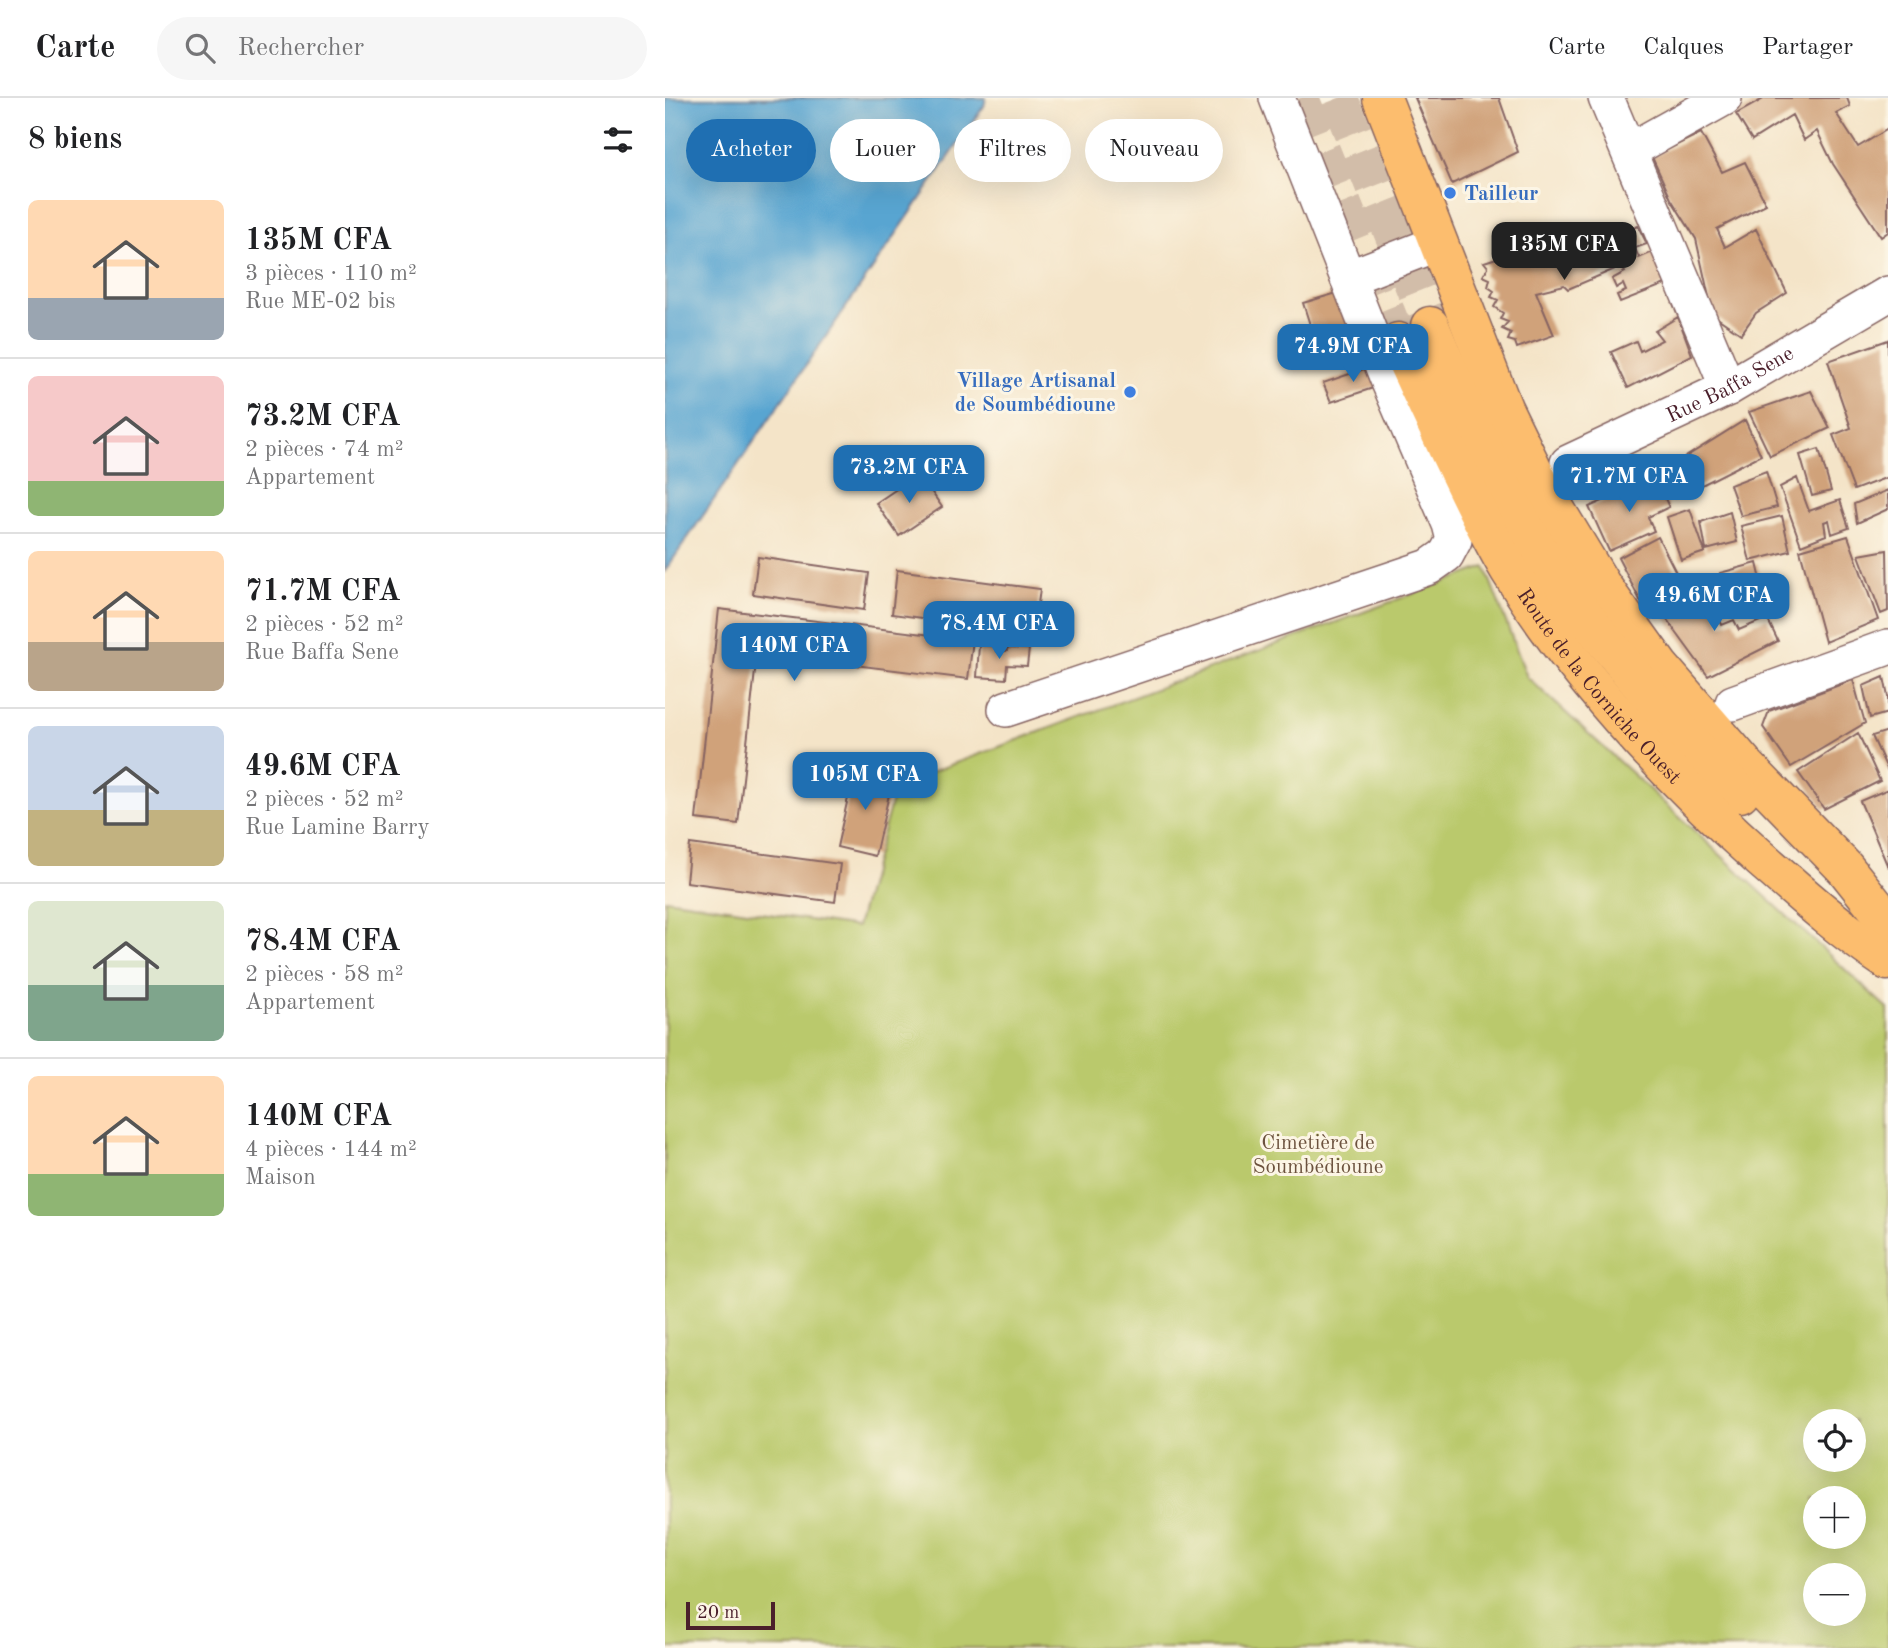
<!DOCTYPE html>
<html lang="fr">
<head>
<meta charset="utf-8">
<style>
  body { margin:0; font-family:"Old Standard TT",serif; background:#f6f6f6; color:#202124; height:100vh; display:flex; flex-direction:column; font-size:26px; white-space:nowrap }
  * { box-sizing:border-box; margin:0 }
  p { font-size:23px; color:#757577 }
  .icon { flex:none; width:38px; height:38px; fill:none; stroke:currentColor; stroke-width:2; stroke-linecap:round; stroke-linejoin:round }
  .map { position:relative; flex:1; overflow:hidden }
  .details { display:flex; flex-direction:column; background:#fff; width:665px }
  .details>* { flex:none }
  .guide { position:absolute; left:21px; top:21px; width:665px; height:63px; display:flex; gap:14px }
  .tools { position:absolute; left:1138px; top:1311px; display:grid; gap:14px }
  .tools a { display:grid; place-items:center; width:63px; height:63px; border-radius:50%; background:#fff; box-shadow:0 7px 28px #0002; font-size:35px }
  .scale { position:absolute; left:21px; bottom:18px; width:89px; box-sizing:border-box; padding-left:7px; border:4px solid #4a1f2b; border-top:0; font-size:19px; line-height:24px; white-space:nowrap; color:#4a1f2b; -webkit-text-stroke:5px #fcf5e5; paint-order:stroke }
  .price { position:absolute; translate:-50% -60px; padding:0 16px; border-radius:14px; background:#1f6fb2; color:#fff; font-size:23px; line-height:46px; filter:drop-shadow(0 2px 4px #0008) }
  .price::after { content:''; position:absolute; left:50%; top:42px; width:21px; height:16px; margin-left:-10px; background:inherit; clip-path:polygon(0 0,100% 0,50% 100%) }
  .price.current { background:#222; color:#fff }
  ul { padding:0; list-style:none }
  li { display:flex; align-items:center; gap:21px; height:175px; padding:0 28px }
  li+li { border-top:2px solid #e0e0e0 }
  li span { display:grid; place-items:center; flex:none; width:196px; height:140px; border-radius:10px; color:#555 }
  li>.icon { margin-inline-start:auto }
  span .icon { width:84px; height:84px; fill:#fffc; stroke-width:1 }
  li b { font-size:30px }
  h2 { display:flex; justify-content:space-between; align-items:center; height:84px; padding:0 28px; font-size:30px }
  .tag { padding:0 24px; border-radius:32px; background:#fff; box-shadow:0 7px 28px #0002; font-size:24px; line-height:63px }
  .tag.current { background:#1f6fb2; color:#fff }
  header { display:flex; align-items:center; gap:42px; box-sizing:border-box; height:98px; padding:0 35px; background:#fff; border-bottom:2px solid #e0e0e0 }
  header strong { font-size:33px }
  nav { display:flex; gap:38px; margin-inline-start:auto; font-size:24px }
  .search { width:490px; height:63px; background:#f6f6f6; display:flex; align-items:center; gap:18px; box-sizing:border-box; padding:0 24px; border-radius:38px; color:#757577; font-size:26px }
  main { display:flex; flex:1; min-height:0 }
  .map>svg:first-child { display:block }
  .green { fill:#bac96c; stroke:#82744c; stroke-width:2; fill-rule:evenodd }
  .water { fill:#59a5d1; stroke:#52627e; stroke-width:2 }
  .building { fill:#d0a27a }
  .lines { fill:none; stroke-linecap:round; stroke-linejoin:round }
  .highway-tunnel { stroke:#d2bda9; stroke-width:38; stroke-dasharray:38 19; stroke-linecap:butt }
  .minor-casing { stroke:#866462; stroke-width:38 }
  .highway-casing { stroke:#866462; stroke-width:41 }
  .minor { stroke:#fff; stroke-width:35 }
  .highway { stroke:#fcbd6e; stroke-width:38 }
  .shop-dot { fill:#3f7fe0; stroke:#fcf5e5; stroke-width:2.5 }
  .labels { text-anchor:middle; stroke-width:6; stroke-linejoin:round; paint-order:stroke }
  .shop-label { font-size:21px; font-weight:bold; fill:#366cbe; stroke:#fcf5e5; text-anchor:start }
  .street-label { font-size:21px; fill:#4a1f2b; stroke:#fcf5e5 }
  .park-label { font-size:21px; fill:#6c523e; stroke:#fcf5e5 }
</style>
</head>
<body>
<header>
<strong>Carte</strong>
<div class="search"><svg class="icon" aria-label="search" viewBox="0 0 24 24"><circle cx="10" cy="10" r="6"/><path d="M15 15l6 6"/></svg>Rechercher</div>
<nav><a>Carte</a><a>Calques</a><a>Partager</a></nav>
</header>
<main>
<section class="details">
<h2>8 biens<svg class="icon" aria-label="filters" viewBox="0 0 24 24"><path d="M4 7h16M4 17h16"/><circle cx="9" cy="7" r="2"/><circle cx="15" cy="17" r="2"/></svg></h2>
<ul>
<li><span style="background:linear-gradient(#ffd9b3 70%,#9aa5b1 0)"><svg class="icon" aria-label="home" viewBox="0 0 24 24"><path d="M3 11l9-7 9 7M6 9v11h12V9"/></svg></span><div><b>135M CFA</b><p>3 pièces · 110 m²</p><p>Rue ME-02 bis</p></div></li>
<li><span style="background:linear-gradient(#f6c9c9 75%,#8fb573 0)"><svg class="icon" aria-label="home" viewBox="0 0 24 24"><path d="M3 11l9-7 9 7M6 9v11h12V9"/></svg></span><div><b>73.2M CFA</b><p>2 pièces · 74 m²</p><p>Appartement</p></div></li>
<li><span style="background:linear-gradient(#ffd9b3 65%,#b9a48a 0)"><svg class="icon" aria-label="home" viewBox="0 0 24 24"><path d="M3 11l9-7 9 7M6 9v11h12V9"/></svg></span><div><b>71.7M CFA</b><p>2 pièces · 52 m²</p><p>Rue Baffa Sene</p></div></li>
<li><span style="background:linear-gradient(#c9d6e8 60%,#c2b280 0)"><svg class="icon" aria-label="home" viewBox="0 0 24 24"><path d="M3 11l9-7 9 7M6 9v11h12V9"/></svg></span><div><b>49.6M CFA</b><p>2 pièces · 52 m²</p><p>Rue Lamine Barry</p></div></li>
<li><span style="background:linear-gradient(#dfe7d0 60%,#7fa58c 0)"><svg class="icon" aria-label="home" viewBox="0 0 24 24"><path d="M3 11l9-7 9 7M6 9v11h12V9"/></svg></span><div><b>78.4M CFA</b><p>2 pièces · 58 m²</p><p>Appartement</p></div></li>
<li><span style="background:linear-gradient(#ffd9b3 70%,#8fb573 0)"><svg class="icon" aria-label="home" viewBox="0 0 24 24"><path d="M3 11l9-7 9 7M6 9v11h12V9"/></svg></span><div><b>140M CFA</b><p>4 pièces · 144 m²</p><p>Maison</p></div></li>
</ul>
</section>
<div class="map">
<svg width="1223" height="1550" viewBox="0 0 1223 1550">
  <rect width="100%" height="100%" fill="#fcf5e5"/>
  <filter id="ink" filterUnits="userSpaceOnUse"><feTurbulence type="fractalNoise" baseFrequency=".0143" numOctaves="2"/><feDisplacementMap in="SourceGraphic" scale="14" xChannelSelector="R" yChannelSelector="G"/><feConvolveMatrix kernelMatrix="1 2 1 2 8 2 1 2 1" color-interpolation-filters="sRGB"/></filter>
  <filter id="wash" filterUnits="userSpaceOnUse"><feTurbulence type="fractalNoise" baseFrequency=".00686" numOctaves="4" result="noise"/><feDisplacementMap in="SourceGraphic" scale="28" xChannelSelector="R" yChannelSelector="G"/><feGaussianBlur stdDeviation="1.57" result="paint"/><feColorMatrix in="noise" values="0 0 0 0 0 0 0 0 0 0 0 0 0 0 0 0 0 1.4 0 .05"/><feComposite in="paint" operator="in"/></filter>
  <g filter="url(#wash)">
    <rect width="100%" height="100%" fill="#f4e4c8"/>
    <!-- green -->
    <path class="green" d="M820 469 862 579 1223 911V1550H0V801L192 829 231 687ZM1150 1323H1188V1362H1150ZM1150 1400H1188V1438H1150ZM1150 1477H1188V1516H1150Z"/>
    <!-- water -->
    <path class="water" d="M0 0H321L319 8 0 473Z"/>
    <g id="blocks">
      <!-- building -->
      <path class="building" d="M750 0H834L853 54 787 86Z
        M1100 0H1182L1185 8 1171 15 1193 49 1223 31V134L1216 139 1168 66 1152 33 1139 42 1127 17 1087 42 1071 16Z
        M1036 35 1057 74 1080 64 1101 106 1052 131 1060 149 1091 131 1122 195 1091 215 1076 236 1048 217 1031 141 1006 101 987 59Z
        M973 128 982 146 970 150 974 160 988 154 1003 185 955 204 952 197 961 193 958 186 951 190 947 181 960 174 957 168 903 191 899 187 871 194 889 237 852 250 850 244 843 242 846 235 837 231 843 224 835 221 838 215 829 209 833 202 826 199 829 193 823 189 825 181 818 178 823 169 819 164 857 152 862 164 888 157 890 163 926 149 932 160 955 148 951 137Z
        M679 193 704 258 659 271 638 205Z
        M1013 219 1027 257 963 290 946 254 971 243 975 253 997 242 990 233Z
        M1223 242V379L1189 392 1168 337 1186 330 1163 263Z
        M711 267 717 287 666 304 658 285Z
        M1146 293 1165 330 1105 358 1084 314Z
        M1080 322 1096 357 1011 400 1000 372Z
        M1154 351 1166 393 1147 398 1135 357Z
        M1101 373 1112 409 1076 418 1065 387Z
        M254 376 277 409 234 438 211 405Z
        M990 380 1004 409 983 419 989 433 944 453 924 409Z
        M1132 380 1144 413 1175 402 1184 430 1167 436 1164 422 1159 424 1161 437 1136 447 1115 389Z
        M1223 392V411L1192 425 1189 406Z
        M1025 411 1040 454 1016 462 1002 419Z
        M1065 414 1072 444 1041 452 1036 424Z
        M1117 418 1125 453 1085 463 1076 428Z
        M1183 438 1213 522 1160 544 1135 452Z
        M993 439 1016 484 976 504 953 460Z
        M1222 452 1223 513 1216 516 1194 457Z
        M93 459 204 475 199 512 88 496Z
        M1092 465 1098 490 1070 495 1071 505 1057 507 1051 494 1060 493 1055 475Z
        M232 472 375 491 369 535 227 516Z
        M1028 492 1033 503 1044 498 1057 527 1069 522 1074 532 1102 520 1113 543 1043 578 992 508Z
        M54 511 308 542 303 581 92 555 73 726 31 721Z
        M314 547 331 548V553H342V550L364 551 362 568 342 567 341 581 312 579Z
        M1219 579 1223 599V615L1205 620 1198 588Z
        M1188 582 1200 625 1126 669 1098 629 1104 613Z
        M1223 633V673L1207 638Z
        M1193 635 1215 683 1159 711 1133 674Z
        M190 669 228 679 210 758 172 749Z
        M1223 691V769L1195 703Z
        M25 746 175 766 170 804 21 784Z"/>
    </g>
  </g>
  <g filter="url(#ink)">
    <use href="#blocks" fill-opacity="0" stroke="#866462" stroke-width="2"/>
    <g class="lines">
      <!-- highway-tunnel -->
      <path class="highway-tunnel" d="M635 0 733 244
        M674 0 765 228"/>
      <!-- minor casing -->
      <g class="minor-casing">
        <g id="minor">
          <path d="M941 0 1063 290"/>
          <path d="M964 53 1059 0"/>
          <path d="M683 180 773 145"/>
          <path id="s1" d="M903 365 1063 290 1223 196"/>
          <path d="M1068 605 1223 549"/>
          <path d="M341 611 764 469 781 457 789 442 785 426 724 284 612 0"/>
        </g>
      </g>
      <!-- highway casing -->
      <g class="highway-casing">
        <g id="highway">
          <path d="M717 0 838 310 874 384 937 488 995 569 1079 666 1180 770 1223 824"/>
          <path d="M765 228C794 299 824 369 863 435 889 480 921 520 954 560 992 607 1030 653 1075 695"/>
          <path id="s2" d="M733 244C748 279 766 314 782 350 802 391 821 433 845 473 912 581 1000 675 1095 760 1136 796 1177 833 1223 863"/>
        </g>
      </g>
      <!-- minor -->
      <use href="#minor" class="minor"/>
      <!-- highway -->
      <use href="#highway" class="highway"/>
    </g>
  </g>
  <!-- markers -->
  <g class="shop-dot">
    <circle cx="785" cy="95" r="7"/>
    <circle cx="465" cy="294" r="7"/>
  </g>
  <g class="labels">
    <!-- shop labels -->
    <g class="shop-label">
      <text x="799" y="102">Tailleur</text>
      <text x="451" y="289" text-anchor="end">Village Artisanal<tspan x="451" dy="24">de Soumbédioune</tspan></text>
    </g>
    <!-- street labels -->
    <g class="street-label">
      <text dy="7" stroke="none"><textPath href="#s1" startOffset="180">Rue Baffa Sene</textPath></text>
      <text dy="7" stroke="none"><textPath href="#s2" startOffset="401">Route de la Corniche Ouest</textPath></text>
    </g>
    <!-- park labels -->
    <g class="park-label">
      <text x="653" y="1051">Cimetière de<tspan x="653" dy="24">Soumbédioune</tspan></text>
    </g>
  </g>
</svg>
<div class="tools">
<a><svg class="icon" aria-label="locate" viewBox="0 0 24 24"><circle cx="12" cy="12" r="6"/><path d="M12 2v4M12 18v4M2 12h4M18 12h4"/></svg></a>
<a>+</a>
<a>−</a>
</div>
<div class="scale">20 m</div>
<b class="price current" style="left:899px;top:184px">135M CFA</b>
<b class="price" style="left:688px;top:286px">74.9M CFA</b>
<b class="price" style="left:244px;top:407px">73.2M CFA</b>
<b class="price" style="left:964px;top:416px">71.7M CFA</b>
<b class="price" style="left:1049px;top:535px">49.6M CFA</b>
<b class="price" style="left:334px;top:563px">78.4M CFA</b>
<b class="price" style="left:129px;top:585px">140M CFA</b>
<b class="price" style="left:200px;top:714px">105M CFA</b>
<div class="guide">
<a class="tag current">Acheter</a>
<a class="tag">Louer</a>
<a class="tag">Filtres</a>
<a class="tag">Nouveau</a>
</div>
</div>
</main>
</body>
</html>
